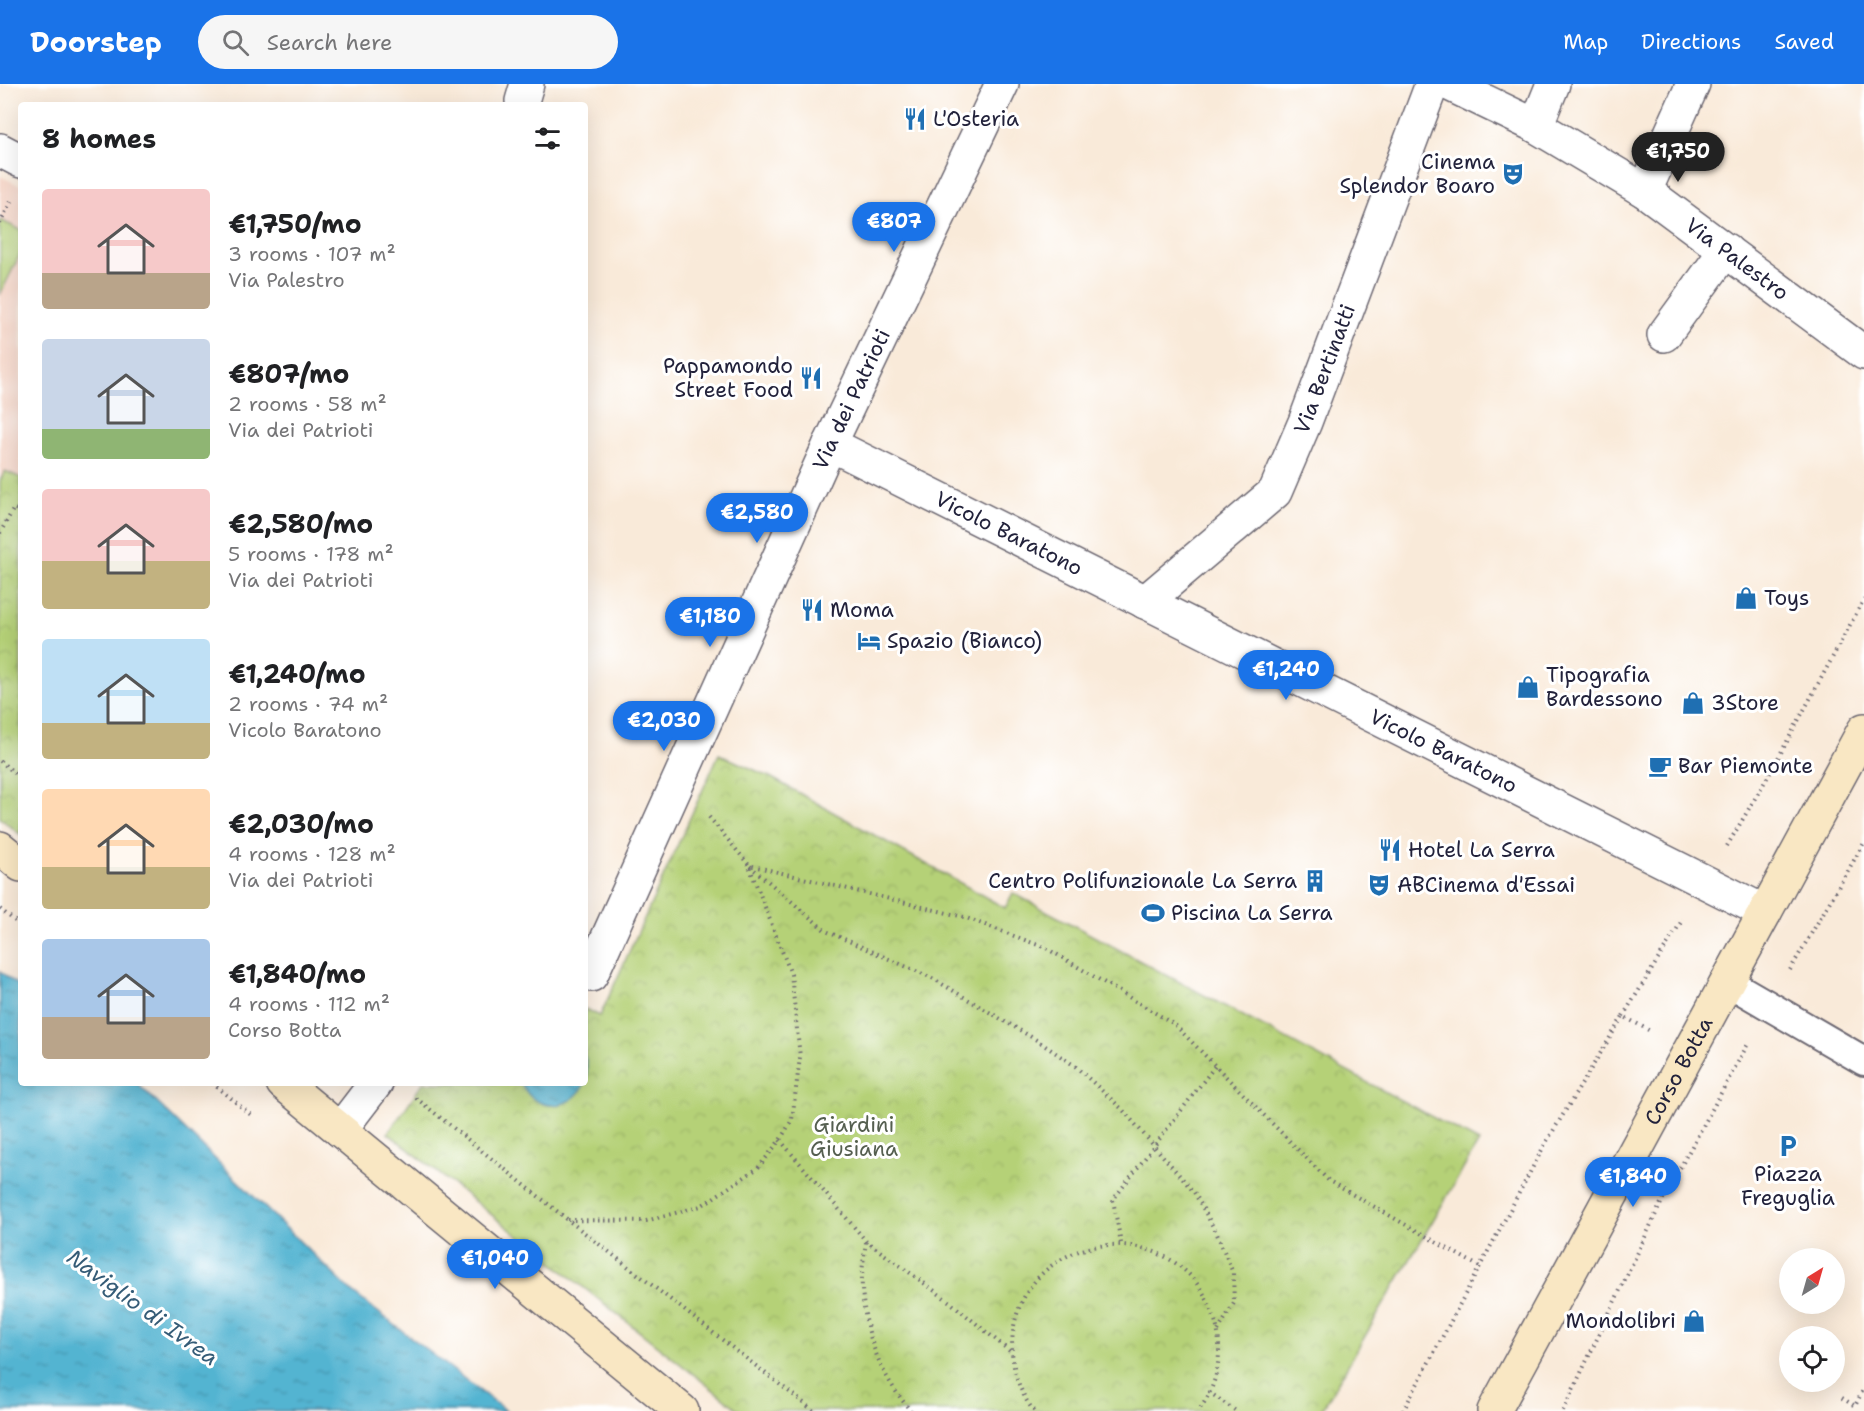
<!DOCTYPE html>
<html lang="en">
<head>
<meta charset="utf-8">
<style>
  body { margin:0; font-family:"Shantell Sans",sans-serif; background:#f6f6f6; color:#202124; height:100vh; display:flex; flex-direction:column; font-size:22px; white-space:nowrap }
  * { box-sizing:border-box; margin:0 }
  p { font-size:20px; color:#757577 }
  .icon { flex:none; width:33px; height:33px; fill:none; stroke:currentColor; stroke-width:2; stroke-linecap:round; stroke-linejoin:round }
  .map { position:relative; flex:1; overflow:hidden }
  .side { position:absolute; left:18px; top:18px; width:570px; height:984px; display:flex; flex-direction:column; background:#fff; border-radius:6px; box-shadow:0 6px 24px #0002 }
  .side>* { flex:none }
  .needle { width:39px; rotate:37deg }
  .controls { position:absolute; left:1779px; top:1164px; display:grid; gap:12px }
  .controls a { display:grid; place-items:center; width:66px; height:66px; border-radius:50%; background:#fff; box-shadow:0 6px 24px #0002; font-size:30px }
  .price { position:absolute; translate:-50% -51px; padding:0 14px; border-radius:21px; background:#1a73e8; color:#fff; font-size:20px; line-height:39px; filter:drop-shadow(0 2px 3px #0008) }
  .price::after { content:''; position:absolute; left:50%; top:36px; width:18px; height:14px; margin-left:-9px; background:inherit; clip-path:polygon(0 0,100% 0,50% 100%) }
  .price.selected { background:#222; color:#fff }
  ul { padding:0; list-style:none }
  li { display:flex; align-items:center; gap:18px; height:150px; padding:0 24px }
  li span { display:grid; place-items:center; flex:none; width:168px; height:120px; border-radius:6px; color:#555 }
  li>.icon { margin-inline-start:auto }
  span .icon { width:72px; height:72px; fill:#fffc; stroke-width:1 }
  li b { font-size:26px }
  h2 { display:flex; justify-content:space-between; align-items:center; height:72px; padding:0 24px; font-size:26px }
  header { display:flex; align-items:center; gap:36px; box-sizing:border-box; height:84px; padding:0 30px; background:#1a73e8; color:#fff }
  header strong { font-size:28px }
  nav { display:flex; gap:33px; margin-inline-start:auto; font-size:21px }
  .search { width:420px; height:54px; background:#f6f6f6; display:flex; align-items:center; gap:15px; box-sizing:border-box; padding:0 21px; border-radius:33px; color:#757577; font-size:22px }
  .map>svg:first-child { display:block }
  .built { fill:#f5d2c2 }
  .green { fill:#b5d177; stroke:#6c7a59; stroke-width:1.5 }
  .park { fill:url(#park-crowns); stroke:#6c7a59; stroke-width:1.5 }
  .water { fill:url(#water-ripples); stroke:#3a6b86; stroke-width:1.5 }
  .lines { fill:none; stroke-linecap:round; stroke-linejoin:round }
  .lane-casing { stroke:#6d6872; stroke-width:32 }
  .street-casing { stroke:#6d6872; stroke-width:36 }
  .secondary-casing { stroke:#6d6872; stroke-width:36 }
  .path { stroke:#6d6872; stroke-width:4; stroke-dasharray:1.5 4.5; stroke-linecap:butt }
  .lane { stroke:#fff; stroke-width:28 }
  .street { stroke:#fff; stroke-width:33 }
  .secondary { stroke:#f9e7c3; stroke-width:33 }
  .labels { text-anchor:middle; stroke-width:6; stroke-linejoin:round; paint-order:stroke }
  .poi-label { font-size:21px; fill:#22223b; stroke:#fff; text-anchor:start }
  .street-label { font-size:21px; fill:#22223b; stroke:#fff }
  .park-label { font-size:21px; fill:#555f50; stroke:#fff }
  .water-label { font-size:22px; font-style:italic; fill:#355c77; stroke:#fff }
</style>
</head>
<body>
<header>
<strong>Doorstep</strong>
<div class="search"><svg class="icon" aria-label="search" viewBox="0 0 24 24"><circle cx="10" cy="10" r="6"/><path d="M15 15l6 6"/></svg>Search here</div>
<nav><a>Map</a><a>Directions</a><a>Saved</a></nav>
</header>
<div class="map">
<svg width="1864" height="1327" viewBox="0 0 1864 1327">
  <defs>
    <pattern id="park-crowns" width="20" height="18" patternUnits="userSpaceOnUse" patternTransform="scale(1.5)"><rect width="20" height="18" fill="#b5d177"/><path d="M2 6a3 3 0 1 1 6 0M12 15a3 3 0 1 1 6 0" fill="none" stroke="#9bb368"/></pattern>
    <pattern id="water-ripples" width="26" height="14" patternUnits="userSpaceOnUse" patternTransform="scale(1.5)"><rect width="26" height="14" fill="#52b4d1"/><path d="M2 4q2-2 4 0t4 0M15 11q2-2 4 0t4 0" fill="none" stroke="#4492ab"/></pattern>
  </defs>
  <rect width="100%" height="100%" fill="#fff"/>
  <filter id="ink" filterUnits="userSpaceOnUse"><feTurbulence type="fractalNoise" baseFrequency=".0167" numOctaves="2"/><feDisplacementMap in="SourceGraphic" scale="12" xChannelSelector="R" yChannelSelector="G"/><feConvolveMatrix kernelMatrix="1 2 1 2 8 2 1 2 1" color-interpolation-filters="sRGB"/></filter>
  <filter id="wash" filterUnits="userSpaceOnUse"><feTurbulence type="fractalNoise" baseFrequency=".008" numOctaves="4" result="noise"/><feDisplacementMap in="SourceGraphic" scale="24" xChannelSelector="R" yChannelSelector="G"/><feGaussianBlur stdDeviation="1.35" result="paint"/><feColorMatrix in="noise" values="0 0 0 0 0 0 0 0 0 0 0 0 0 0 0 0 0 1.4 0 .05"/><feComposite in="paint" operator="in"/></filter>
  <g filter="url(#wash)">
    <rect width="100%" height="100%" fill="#f9ead9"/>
    <!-- built -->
    <path class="built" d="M0 92 21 102V394L0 397Z"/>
    <!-- green -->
    <path class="green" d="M0 136 21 146V168L0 211Z"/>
    <!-- park -->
    <path class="park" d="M5 387 21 394V751L0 734V397Z
      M719 670 770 693 1005 824 1013 809 1479 1058 1321 1327H740L388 1049 423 999H585V925L600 932Z"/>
    <!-- water -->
    <path class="water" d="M0 887 21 904V999H137L352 1208 506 1327H0Z
      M585 972C599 1018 540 1041 521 999H585Z"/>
  </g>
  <g filter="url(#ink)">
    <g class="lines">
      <!-- lane casing -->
      <g class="lane-casing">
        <path id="lane" d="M1728 898 1864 977"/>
      </g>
      <!-- street casing -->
      <g class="street-casing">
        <g id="street">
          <path id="s1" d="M1449 0 1536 42 1645 107 1864 269"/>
          <path d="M523 21 522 17 527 0"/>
          <path d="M1536 42 1553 0"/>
          <path d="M0 66 21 77"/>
          <path d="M1645 107 1693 0"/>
          <path d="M1664 251 1726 166"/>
          <path id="s2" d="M830 360 1765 828"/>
          <path id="s3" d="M1145 518 1275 408 1305 338 1432 0"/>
          <path id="s4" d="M585 889 591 891 830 360 1002 0"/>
          <path d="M340 1046 376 999"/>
        </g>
      </g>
      <!-- secondary casing -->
      <g class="secondary-casing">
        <g id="secondary">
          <path d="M0 764 21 781"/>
          <path d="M283 999 682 1327"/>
          <path id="s5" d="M1494 1327 1864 646"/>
        </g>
      </g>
      <!-- path -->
      <path class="path" d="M0 140 11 117
        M0 449 14 424 21 428
        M0 677 21 694
        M709 733 749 781 964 833 1046 864 1174 940 1329 1097 1480 1183
        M1727 762 1770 689 1864 515
        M750 782 826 847 932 894 1038 957 1075 982 1122 1025 1194 1108 1217 1150 1233 1189 1234 1219 1218 1247
        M0 825 21 842
        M1790 886 1864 759
        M1623 932 1683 835
        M212 999 251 1031
        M416 1014 568 1136 814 1327
        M780 1056 866 1157 950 1218 1012 1269
        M568 1136 646 1137 701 1122 758 1084 780 1056 792 1036 800 973 791 890 749 782
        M866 1158C864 1173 861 1189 862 1204 865 1251 880 1291 911 1327
        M1121 1159 1113 1116 1215 982
        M1209 1308 1236 1327
        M1842 1314 1855 1322 1864 1304
        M1034 1327C1020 1310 1012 1285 1012 1263 1013 1143 1182 1122 1215 1236 1224 1266 1218 1303 1198 1327
        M1403 1327 1544 1062 1623 932 1652 948
        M1563 1327 1663 1115 1749 958"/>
      <!-- lane -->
      <use href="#lane" class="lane"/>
      <!-- street -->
      <use href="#street" class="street"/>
      <!-- secondary -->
      <use href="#secondary" class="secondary"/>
    </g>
  </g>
  <!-- icons -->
  <defs>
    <g id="restaurant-bare" transform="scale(1.8)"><path d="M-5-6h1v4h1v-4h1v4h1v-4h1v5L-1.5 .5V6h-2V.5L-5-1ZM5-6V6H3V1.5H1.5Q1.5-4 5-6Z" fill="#1f6fb2" stroke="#fff" stroke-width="2.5" paint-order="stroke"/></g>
    <g id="theatre-bare" transform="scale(1.8)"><path d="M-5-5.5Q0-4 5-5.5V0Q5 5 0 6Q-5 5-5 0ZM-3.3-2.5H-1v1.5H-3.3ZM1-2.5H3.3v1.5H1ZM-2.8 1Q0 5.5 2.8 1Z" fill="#1f6fb2" stroke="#fff" stroke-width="2.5" paint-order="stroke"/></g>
    <g id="shop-bare" transform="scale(1.8)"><path d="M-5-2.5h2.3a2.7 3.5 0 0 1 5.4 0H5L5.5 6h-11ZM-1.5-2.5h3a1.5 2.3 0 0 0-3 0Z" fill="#1f6fb2" stroke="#fff" stroke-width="2.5" paint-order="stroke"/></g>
    <g id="hotel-bare" transform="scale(1.8)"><path d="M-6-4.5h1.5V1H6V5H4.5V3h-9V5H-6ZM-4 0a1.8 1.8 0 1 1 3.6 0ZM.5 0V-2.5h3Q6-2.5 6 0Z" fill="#1f6fb2" stroke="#fff" stroke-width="2.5" paint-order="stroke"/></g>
    <g id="cafe-bare" transform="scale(1.8)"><path d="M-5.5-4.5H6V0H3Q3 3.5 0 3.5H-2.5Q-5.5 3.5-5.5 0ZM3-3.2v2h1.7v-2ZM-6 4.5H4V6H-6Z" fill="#1f6fb2" stroke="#fff" stroke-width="2.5" paint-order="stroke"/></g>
    <g id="building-bare" transform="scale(1.8)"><path d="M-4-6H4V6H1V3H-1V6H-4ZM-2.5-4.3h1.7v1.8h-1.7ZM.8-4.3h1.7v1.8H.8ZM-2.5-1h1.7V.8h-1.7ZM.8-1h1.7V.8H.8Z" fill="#1f6fb2" stroke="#fff" stroke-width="2.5" paint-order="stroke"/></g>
    <g id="stadium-bare" transform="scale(1.8)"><path d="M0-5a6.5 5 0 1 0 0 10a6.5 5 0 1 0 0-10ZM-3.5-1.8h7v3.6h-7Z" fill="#1f6fb2" stroke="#fff" stroke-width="2.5" paint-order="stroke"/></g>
    <g id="parking-bare" transform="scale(1.8)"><path d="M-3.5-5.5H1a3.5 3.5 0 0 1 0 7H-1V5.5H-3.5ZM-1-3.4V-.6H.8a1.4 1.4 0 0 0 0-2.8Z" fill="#1f6fb2" stroke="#fff" stroke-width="2.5" paint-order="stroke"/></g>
  </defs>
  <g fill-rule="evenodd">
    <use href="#restaurant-bare" x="915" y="35"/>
    <use href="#theatre-bare" x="1513" y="90"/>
    <use href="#restaurant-bare" x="811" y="294"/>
    <use href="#shop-bare" x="1746" y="514"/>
    <use href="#restaurant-bare" x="812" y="526"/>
    <use href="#hotel-bare" x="869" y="557"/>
    <use href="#shop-bare" x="1528" y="603"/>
    <use href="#shop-bare" x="1693" y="619"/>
    <use href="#cafe-bare" x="1660" y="682"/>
    <use href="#restaurant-bare" x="1390" y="766"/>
    <use href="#building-bare" x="1315" y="797"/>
    <use href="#theatre-bare" x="1379" y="801"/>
    <use href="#stadium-bare" x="1153" y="829"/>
    <use href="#parking-bare" x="1788" y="1062"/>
    <use href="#shop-bare" x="1694" y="1237"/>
  </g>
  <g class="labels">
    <!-- poi labels -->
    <g class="poi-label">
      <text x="933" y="42">L'Osteria</text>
      <text x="1495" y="85" text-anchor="end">Cinema<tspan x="1495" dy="24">Splendor Boaro</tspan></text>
      <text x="793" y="289" text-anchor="end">Pappamondo<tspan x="793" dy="24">Street Food</tspan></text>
      <text x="1764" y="521">Toys</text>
      <text x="830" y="533">Moma</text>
      <text x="887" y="564">Spazio (Bianco)</text>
      <text x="1546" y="598">Tipografia<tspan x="1546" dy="24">Bardessono</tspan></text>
      <text x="1711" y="626">3Store</text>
      <text x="1678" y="689">Bar Piemonte</text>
      <text x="1408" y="773">Hotel La Serra</text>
      <text x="1297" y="804" text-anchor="end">Centro Polifunzionale La Serra</text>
      <text x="1397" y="808">ABCinema d'Essai</text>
      <text x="1171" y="836">Piscina La Serra</text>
      <text x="1788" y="1097" text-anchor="middle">Piazza<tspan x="1788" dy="24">Freguglia</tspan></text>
      <text x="1676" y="1244" text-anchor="end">Mondolibri</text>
    </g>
    <!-- street labels -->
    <g class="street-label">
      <text dy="7" stroke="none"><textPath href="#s1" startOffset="338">Via Palestro</textPath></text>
      <text dy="7" stroke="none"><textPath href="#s3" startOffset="303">Via Bertinatti</textPath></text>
      <text dy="7" stroke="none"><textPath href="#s4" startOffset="638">Via dei Patrioti</textPath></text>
      <text dy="7" stroke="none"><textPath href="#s2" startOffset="200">Vicolo Baratono</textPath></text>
      <text dy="7" stroke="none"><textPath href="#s2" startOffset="686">Vicolo Baratono</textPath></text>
      <text dy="7" stroke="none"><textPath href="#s5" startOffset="387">Corso Botta</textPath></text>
    </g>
    <!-- park labels -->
    <g class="park-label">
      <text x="854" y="1048">Giardini<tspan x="854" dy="24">Giusiana</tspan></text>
    </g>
    <!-- water labels -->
    <g class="water-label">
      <text transform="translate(143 1223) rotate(36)" y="8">Naviglio di Ivrea</text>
    </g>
  </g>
</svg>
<div class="controls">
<a><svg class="needle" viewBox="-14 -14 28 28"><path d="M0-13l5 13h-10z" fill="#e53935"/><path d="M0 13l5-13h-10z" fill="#757577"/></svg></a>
<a><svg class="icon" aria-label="locate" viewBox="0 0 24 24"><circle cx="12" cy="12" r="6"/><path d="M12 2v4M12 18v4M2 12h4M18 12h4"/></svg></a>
</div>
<b class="price selected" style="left:1678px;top:99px">€1,750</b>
<b class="price" style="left:894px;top:169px">€807</b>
<b class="price" style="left:757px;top:460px">€2,580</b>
<b class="price" style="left:710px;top:564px">€1,180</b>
<b class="price" style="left:1286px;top:617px">€1,240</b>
<b class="price" style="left:664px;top:668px">€2,030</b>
<b class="price" style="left:1633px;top:1124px">€1,840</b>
<b class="price" style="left:495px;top:1206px">€1,040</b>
<section class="side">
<h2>8 homes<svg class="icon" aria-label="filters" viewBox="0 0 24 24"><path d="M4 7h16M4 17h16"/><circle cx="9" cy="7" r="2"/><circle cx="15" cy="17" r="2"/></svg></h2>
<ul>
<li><span style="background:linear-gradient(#f6c9c9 70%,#b9a48a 0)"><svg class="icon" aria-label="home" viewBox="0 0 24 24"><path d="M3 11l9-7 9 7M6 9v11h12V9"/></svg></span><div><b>€1,750/mo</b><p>3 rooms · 107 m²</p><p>Via Palestro</p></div></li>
<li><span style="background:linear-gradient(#c9d6e8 75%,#8fb573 0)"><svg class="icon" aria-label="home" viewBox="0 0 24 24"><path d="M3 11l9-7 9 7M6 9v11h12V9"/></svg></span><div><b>€807/mo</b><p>2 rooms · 58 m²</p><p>Via dei Patrioti</p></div></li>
<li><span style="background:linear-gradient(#f6c9c9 60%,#c2b280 0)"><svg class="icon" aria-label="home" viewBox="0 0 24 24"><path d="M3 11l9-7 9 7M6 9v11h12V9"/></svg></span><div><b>€2,580/mo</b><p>5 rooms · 178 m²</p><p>Via dei Patrioti</p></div></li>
<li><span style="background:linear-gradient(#bfe0f5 70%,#c2b280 0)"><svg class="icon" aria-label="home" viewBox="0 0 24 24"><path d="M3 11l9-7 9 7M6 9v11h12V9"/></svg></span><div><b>€1,240/mo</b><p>2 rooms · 74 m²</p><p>Vicolo Baratono</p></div></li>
<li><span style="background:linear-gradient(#ffd9b3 65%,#c2b280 0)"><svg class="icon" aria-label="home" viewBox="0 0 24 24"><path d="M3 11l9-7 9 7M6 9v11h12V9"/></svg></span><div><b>€2,030/mo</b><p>4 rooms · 128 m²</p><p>Via dei Patrioti</p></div></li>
<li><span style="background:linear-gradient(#a9c7e8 65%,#b9a48a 0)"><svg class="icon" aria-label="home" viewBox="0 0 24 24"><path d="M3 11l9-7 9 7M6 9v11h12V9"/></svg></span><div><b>€1,840/mo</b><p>4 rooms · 112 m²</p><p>Corso Botta</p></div></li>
</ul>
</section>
</div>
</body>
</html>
